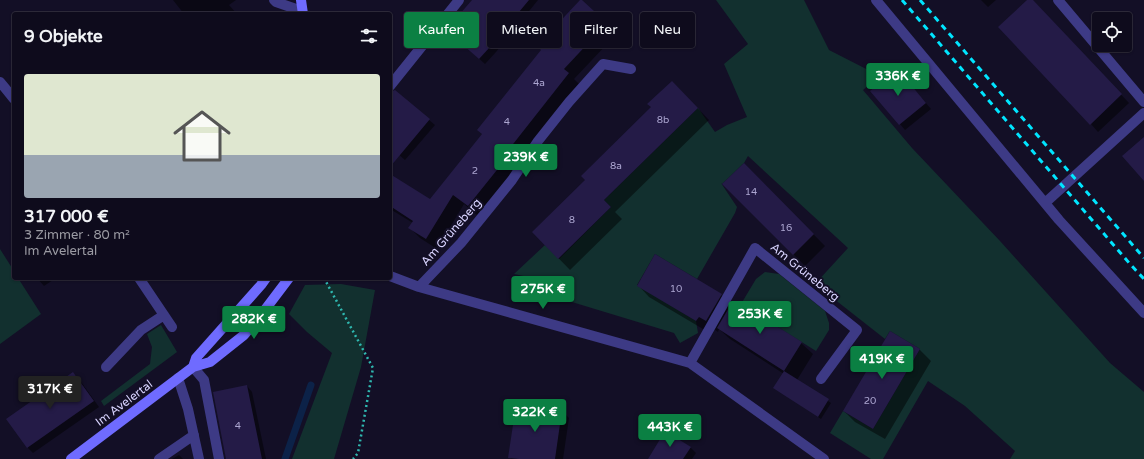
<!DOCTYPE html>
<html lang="de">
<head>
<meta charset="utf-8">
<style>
  body { margin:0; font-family:"Varela Round",sans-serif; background:#171425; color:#f1f3f6; height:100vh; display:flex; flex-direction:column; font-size:15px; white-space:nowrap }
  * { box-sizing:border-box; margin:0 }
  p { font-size:13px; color:#9b9ba3 }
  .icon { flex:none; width:22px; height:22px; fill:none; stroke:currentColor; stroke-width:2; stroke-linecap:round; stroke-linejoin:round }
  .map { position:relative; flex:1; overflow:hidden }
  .panel { position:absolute; left:12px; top:12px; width:380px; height:268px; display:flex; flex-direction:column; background:#0e0b1c; border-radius:4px; box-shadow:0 1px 3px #0004,0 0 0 1px #2e2b3b }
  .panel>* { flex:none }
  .guide { position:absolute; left:404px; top:12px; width:380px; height:36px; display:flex; gap:8px }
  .fabs { position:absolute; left:1092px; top:12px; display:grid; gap:8px }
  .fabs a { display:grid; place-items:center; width:40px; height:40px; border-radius:4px; background:#0e0b1c; box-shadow:0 1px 3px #0004,0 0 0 1px #2e2b3b; font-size:20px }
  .price { position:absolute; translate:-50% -34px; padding:0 9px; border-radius:4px; background:#0b8043; color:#fff; font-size:13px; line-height:26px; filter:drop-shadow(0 1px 2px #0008) }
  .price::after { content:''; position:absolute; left:50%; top:24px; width:12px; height:9px; margin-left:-6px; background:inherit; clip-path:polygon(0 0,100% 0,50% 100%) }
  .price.active { background:#222; color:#fff }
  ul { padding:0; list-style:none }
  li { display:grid; align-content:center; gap:8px; height:212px; padding:0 12px }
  li span { display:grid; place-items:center; height:124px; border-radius:4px; color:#555 }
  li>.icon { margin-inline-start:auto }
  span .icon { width:72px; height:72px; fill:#fffc; stroke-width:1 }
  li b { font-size:17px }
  h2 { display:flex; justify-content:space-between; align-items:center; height:48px; padding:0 12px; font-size:17px }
  .tag { padding:0 14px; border-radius:4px; background:#0e0b1c; box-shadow:0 1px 3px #0004,0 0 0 1px #2e2b3b; font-size:14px; line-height:36px }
  .tag.active { background:#0b8043; color:#fff }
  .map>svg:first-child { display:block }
  .green { fill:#12302f }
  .shadow { fill:#0007 }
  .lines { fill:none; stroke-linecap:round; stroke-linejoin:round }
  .stream { stroke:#0c2248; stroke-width:7 }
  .building { fill:#241b47 }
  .path { stroke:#2fb8b0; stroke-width:2.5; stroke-dasharray:2 3; stroke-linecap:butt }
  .service { stroke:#3d3a85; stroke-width:10 }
  .minor { stroke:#3d3a85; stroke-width:10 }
  .secondary { stroke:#6f6bff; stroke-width:10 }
  .rail { stroke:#00e5ff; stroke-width:3; stroke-dasharray:6 5; stroke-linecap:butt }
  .labels { text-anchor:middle; stroke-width:4; stroke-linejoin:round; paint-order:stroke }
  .number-label { font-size:10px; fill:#aca6d1 }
  .street-label { font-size:12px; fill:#d9d4ff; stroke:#130f26 }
</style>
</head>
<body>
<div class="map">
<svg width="1144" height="459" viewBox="0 0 1144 459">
  <rect width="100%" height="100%" fill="#130f26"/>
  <!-- green -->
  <path class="green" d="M716 0H804L829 50 880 76 863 90 912 148 1000 241 1110 363 1144 392V459H1010L1015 451 965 406 928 381 883 459H871L830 433 843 411 873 429 920 349 890 331 885 339 815 284 848 248 748 156 744 163 722 184 721 183 737 207 735 213 697 279 655 254 637 285 696 321 698 333 680 343 674 333 562 299 566 285 514 274 545 245 559 259 611 207 604 200 698 108 715 132 727 125 747 117 724 64 748 44Z
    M0 249 14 271V278H18L41 314 0 344Z
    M765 272 779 274 825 311 829 323V330L816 351 741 304 756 279Z
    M341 284 375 290 361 367 334 459H292L332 353 307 332 289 314 305 285Z
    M161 325 177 352 104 406 101 401 150 364 152 347 147 334Z"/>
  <!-- shadow -->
  <path class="shadow" d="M173 0H236L229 5 237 14H184Z
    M477 0H538L496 52 485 64 453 35Z
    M981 0H996L988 7Z
    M1028 0H1032L1038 6 1129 103 1098 132 1091 124Z
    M571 12 598 33 608 43 574 79 579 84 515 163 518 166 478 216 464 204 437 249 420 238 410 228 413 223 390 209V183L430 200 483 134Z
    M902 75 931 109 905 130 872 91Z
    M672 82 709 120 615 212 622 219 570 270 533 232 586 180 652 107Z
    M397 93 435 125 405 160 390 147V101Z
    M744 164 825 246 805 266 724 184Z
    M37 278H56L44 286Z
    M638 285 721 295 731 305H742L801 343 813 354 797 380 831 403 821 419 775 388 784 374 730 339 719 329 718 332 711 327 708 332 649 297Z
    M890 332 920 350 931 361 885 439 855 422 844 411Z
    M73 373 79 379 99 407 33 453 28 448 8 419Z
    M247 386 252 392 266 459H227Z
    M561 410 569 418 563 459H511L509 457Z
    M690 447 696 453 692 459H649Z
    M179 455 183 459H172Z"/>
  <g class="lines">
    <!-- stream -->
    <path class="stream" d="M285 459 311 385"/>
  </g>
  <!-- building -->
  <path class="building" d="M472 0H529L490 47 479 59 446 30Z
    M580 0H582L607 23 564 69 569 73 506 153 509 155 468 206 453 195 426 239 408 228 413 221 390 206V174L430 199 482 134 477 130 541 50 537 46Z
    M1027 0H1033L1122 94 1090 125 998 27Z
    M897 68 926 103 899 125 870 91Z
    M672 81 698 108 604 200 611 207 558 259 532 232 585 180 581 176 651 107 647 104Z
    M395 90 430 119 390 167V92Z
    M1144 137V181L1122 156Z
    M744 163 814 234 793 255 722 184Z
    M655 254 722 294 706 321 699 317 696 321 637 286Z
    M733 301 741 305V304L802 342 784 371 717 328Z
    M890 331 920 349 873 429 843 411Z
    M784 371 829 399 818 417 773 388Z
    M73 372 94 401 27 448 6 419Z
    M247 385 262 459H226L213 392Z
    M516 405 562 410 555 459H519L508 458Z
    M665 431 691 447 683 459H648Z"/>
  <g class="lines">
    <!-- path -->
    <path class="path" d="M324 278 373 368 358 453 353 459"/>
    <!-- service -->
    <path class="service" d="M876 0 1059 220 1144 313
      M1058 0 1144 102
      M0 82 14 99
      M390 86 459 0
      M1045 203 1144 113
      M139 278 172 327
      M106 367 141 330 164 315
      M193 367 204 380 219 459
      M178 378 188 409 199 459
      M159 459 194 435"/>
    <!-- minor -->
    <path class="minor" d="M274 0 276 2 302 11
      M390 276 419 287 690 363 824 459
      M419 287 461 243 512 180 538 141 569 102 603 64 631 69
      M690 363 755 248 857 330 821 379"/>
    <!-- secondary -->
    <path class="secondary" d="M301 0 303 14
      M193 367 196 358 261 285 266 278
      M71 459 193 367 210 362 244 335 261 315 289 278"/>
    <!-- rail -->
    <path class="rail" d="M902 0 1130 264 1144 279
      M920 0 1144 258"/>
  </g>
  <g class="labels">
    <!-- number labels -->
    <g class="number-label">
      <text x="539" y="86">4a</text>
      <text x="663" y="123">8b</text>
      <text x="507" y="125">4</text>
      <text x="616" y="169">8a</text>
      <text x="475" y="174">2</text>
      <text x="751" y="195">14</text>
      <text x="572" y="223">8</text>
      <text x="786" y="231">16</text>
      <text x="676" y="292">10</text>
      <text x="870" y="404">20</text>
      <text x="238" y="429">4</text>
    </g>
    <!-- street labels -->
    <g class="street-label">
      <text transform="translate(451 232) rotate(-49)" y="4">Am Grüneberg</text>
      <text transform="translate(805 272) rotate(39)" y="4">Am Grüneberg</text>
      <text transform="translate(124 403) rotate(-37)" y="4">Im Avelertal</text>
    </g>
  </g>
</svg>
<div class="fabs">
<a><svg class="icon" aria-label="locate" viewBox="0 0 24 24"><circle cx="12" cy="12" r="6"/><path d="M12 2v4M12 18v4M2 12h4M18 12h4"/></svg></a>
</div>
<b class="price" style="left:898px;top:97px">336K €</b>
<b class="price" style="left:526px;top:178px">239K €</b>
<b class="price" style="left:543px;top:310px">275K €</b>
<b class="price" style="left:760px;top:335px">253K €</b>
<b class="price" style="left:254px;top:340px">282K €</b>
<b class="price" style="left:882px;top:380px">419K €</b>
<b class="price active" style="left:50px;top:410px">317K €</b>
<b class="price" style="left:535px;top:433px">322K €</b>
<b class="price" style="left:670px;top:448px">443K €</b>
<div class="guide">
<a class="tag active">Kaufen</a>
<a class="tag">Mieten</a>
<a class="tag">Filter</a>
<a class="tag">Neu</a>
</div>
<section class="panel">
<h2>9 Objekte<svg class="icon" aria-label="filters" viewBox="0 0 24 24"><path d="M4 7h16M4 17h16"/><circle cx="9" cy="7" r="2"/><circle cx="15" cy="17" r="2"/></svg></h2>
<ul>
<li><span style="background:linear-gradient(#dfe7d0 65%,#9aa5b1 0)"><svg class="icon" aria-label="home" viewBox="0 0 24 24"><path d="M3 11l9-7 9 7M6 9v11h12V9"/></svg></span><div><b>317 000 €</b><p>3 Zimmer · 80 m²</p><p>Im Avelertal</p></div></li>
</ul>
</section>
</div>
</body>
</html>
